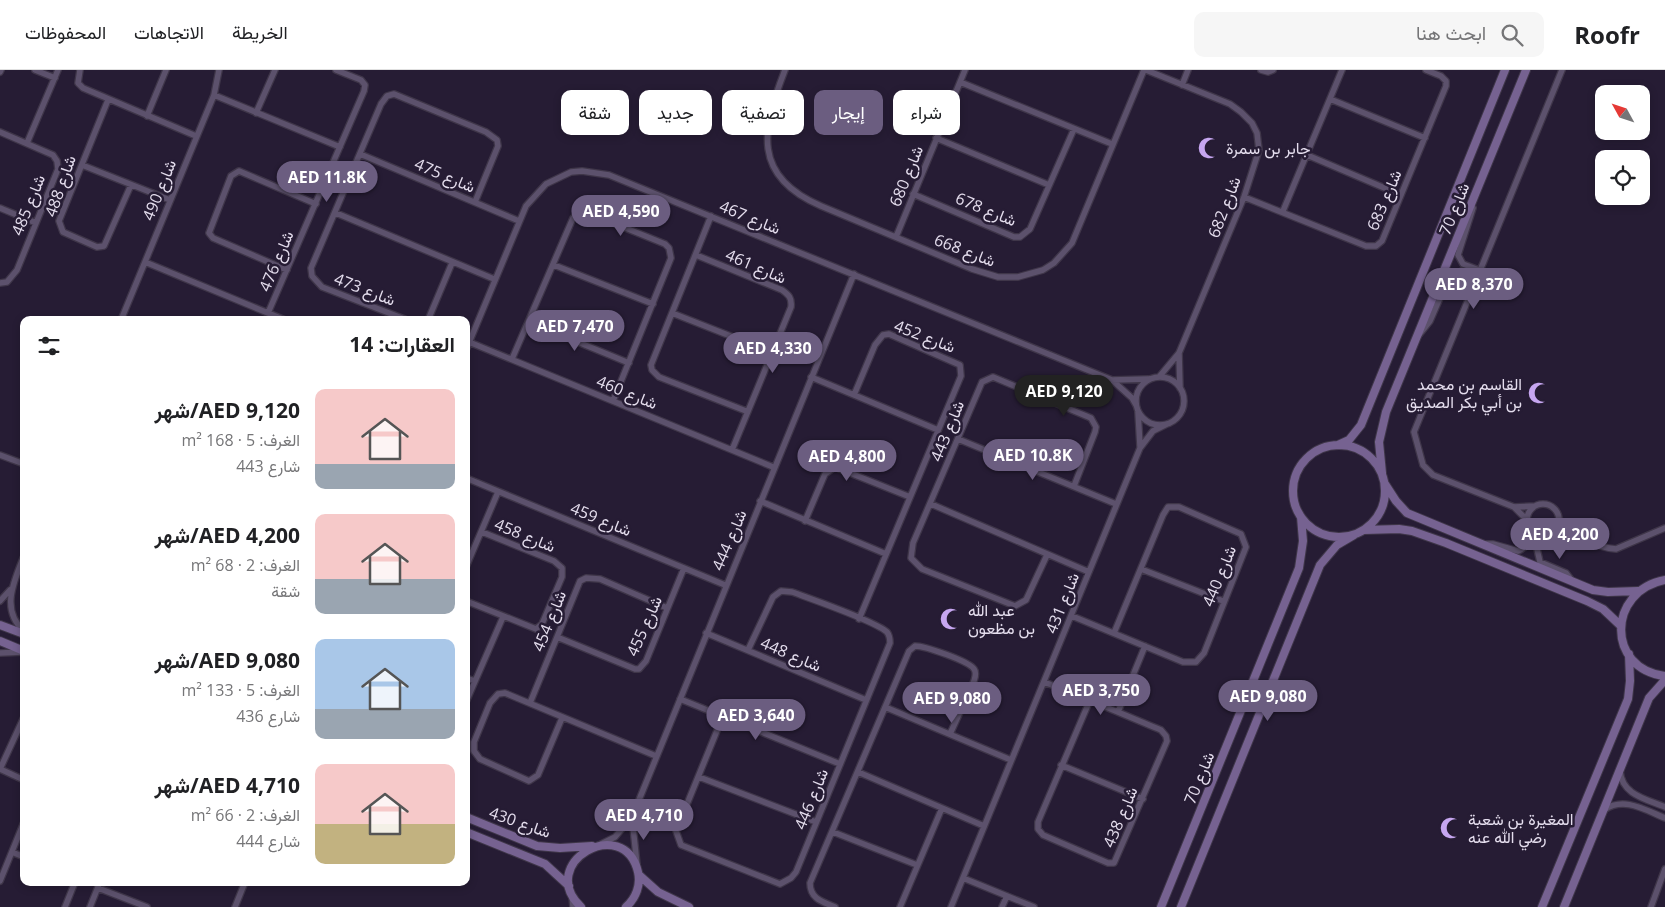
<!DOCTYPE html>
<html lang="ar">
<head>
<meta charset="utf-8">
<style>
  body { margin:0; font-family:"Open Sans",Vazirmatn,sans-serif; background:#f6f6f6; color:#202124; direction:rtl; height:100vh; display:flex; flex-direction:column; font-size:19px; white-space:nowrap }
  * { box-sizing:border-box; margin:0 }
  p { font-size:16px; color:#757577 }
  .icon { flex:none; width:28px; height:28px; fill:none; stroke:currentColor; stroke-width:2; stroke-linecap:round; stroke-linejoin:round }
  .map { position:relative; flex:1; overflow:hidden; direction:ltr }
  .panel { position:absolute; left:20px; top:246px; width:450px; height:570px; display:flex; flex-direction:column; background:#fff; border-radius:10px; box-shadow:0 2px 8px #0003; direction:rtl }
  .panel>* { flex:none }
  .guide { position:absolute; left:485px; top:20px; width:475px; height:45px; direction:rtl; display:flex; gap:10px }
  .needle { width:32px; rotate:310deg }
  .controls { position:absolute; left:1595px; top:15px; display:grid; gap:10px }
  .controls a { display:grid; place-items:center; width:55px; height:55px; border-radius:10px; background:#fff; box-shadow:0 2px 8px #0003; font-size:25px }
  .price { position:absolute; translate:-50% -42px; padding:0 11px; border-radius:18px; background:#6b5d80; color:#fff; font-size:16px; line-height:32px; filter:drop-shadow(0 1px 2px #0008) }
  .price::after { content:''; position:absolute; left:50%; top:30px; width:15px; height:11px; margin-left:-8px; background:inherit; clip-path:polygon(0 0,100% 0,50% 100%) }
  .price.on { background:#222; color:#fff }
  ul { padding:0; list-style:none }
  li { display:flex; align-items:center; gap:15px; height:125px; padding:0 15px }
  li span { display:grid; place-items:center; flex:none; width:140px; height:100px; border-radius:10px; color:#555 }
  li>.icon { margin-inline-start:auto }
  span .icon { width:60px; height:60px; fill:#fffc; stroke-width:1 }
  li b { font-size:21px }
  h2 { display:flex; justify-content:space-between; align-items:center; height:60px; padding:0 15px; font-size:21px }
  .tag { padding:0 18px; border-radius:10px; background:#fff; box-shadow:0 2px 8px #0003; font-size:18px; line-height:45px }
  .tag.on { background:#6b5d80; color:#fff }
  header { display:flex; align-items:center; gap:30px; box-sizing:border-box; height:70px; padding:0 25px; background:#fff; border-bottom:1px solid #e0e0e0 }
  header strong { font-size:24px }
  nav { display:flex; gap:28px; margin-inline-start:auto; font-size:18px }
  .search { width:350px; height:45px; background:#f6f6f6; display:flex; align-items:center; gap:12px; box-sizing:border-box; padding:0 18px; border-radius:10px; color:#757577; font-size:19px }
  .map>svg:first-child { display:block }
  .lines { fill:none; stroke-linecap:round; stroke-linejoin:round }
  .street-casing { stroke:#3f3649; stroke-width:8 }
  .secondary-casing { stroke:#3f3649; stroke-width:10 }
  .street { stroke:#5c516c; stroke-width:5.5 }
  .secondary { stroke:#766291; stroke-width:8 }
  .labels { text-anchor:middle; stroke-width:5; stroke-linejoin:round; paint-order:stroke }
  .poi-label { font-size:16px; fill:#e5deee; stroke:#261c34; text-anchor:start }
  .street-label { font-size:16px; fill:#e5deee; stroke:#261c34 }
</style>
</head>
<body>
<header>
<strong>Roofr</strong>
<div class="search"><svg class="icon" aria-label="search" viewBox="0 0 24 24"><circle cx="10" cy="10" r="6"/><path d="M15 15l6 6"/></svg>ابحث هنا</div>
<nav><a>الخريطة</a><a>الاتجاهات</a><a>المحفوظات</a></nav>
</header>
<div class="map">
<svg width="1665" height="837" viewBox="0 0 1665 837">
  <rect width="100%" height="100%" fill="#261c34"/>
  <g class="lines">
    <!-- street casing -->
    <g class="street-casing">
      <path id="street" d="M35 0 55 8
        M80 0 78 13 83 18 196 66
        M785 0C762 59 751 106 821 136L972 199 998 207H1018L1043 200 1054 193 1072 173 1144 0
        M1146 0 1230 34 1241 42 1252 53 1257 63 1259 80 1244 127 1179 283 1159 307
        M1261 0 1268 2 1273 0
        M0 2 1 0
        M960 12 1112 74
        M1182 15 1188 0
        M214 25 340 77
        M1330 29 1425 68
        M108 30 59 151 63 162 97 177 104 176 131 115
        M256 43 275 0
        M147 46 166 0
        M0 62 53 85 57 91 58 99 17 200 7 212 0 213
        M936 68 1049 115
        M27 73 58 0
        M360 84 519 151
        M1307 85 1401 125
        M82 95 170 130
        M913 124 1014 167H1020L1030 159 1074 59
        M1244 127 1366 176H1376L1382 171 1446 16V11L1441 6 1426 0
        M0 138 36 153
        M1473 138 1458 185 1463 194 1479 200
        M1283 141 1342 0
        M336 143 494 209
        M711 146 651 295 652 300 659 307 746 341
        M896 167 965 0
        M696 185 782 220C789 225 792 228 791 237L732 380
        M145 192 285 250
        M554 195 653 234
        M287 200 213 168 209 163 231 106 239 101 316 134
        M268 243 364 21 365 15 361 10 336 0
        M672 243 771 282
        M121 250 214 25 219 0
        M407 250 322 217 312 206 311 198 381 34 387 26 394 24 486 62 497 70 498 76 475 132
        M428 250 452 193
        M529 252 629 293
        M1418 266 1430 251 1450 205 1462 201 1476 208
        M469 272 773 397
        M466 280 526 136 546 114 571 102 582 101 609 105 1112 310 1132 328 1136 335
        M1179 283 1180 318
        M512 289 573 148C579 142 583 141 591 144L665 174 669 178 671 188 613 331
        M811 307 938 360
        M1136 331a24 24 0 1 1 48 0a24 24 0 1 1-48 0Z
        M1112 310 1148 309
        M854 325 875 275 883 265 889 264 960 295 961 306 859 549
        M1138 342 1140 376
        M958 369 1116 434
        M0 385 24 394
        M466 408 725 515
        M760 431 886 484
        M931 434 1089 502
        M1527 450a16 16 0 1 1 32 0a16 16 0 1 1-32 0Z
        M1535 436 1514 437 1433 405 1423 395 1414 362 1562 0
        M1514 437 1527 450
        M1559 449C1571 464 1597 478 1616 479L1665 458
        M805 451 825 404 835 397 910 427
        M1543 466 1537 479 1540 492 1566 503 1573 512
        M1483 474H1493L1518 481C1529 476 1531 470 1530 459
        M1047 485 1026 530 1015 536 922 499 911 488 913 473 982 312 993 307 1091 348 1096 357 1095 362 1074 416
        M24 486C14 511 0 540 24 561
        M466 497 498 422
        M1141 499 1223 531
        M0 531 10 520
        M466 531 536 559 542 554 562 507V498L554 491 482 462
        M1072 546 1183 592H1196L1204 583 1246 477 1241 464 1179 437H1168L1163 445 1114 563
        M706 563 866 630
        M557 567 635 599H639L646 591 684 498
        M0 583 23 582
        M466 608 475 611
        M1044 612C1083 627 1122 644 1161 660L1166 666 1167 671 1114 793H1108L1043 765 1038 759V752L1090 630
        M680 629 840 694
        M466 632 503 547
        M530 633 580 511 586 508 600 509 667 538
        M885 637 1011 690
        M1118 642 1145 576
        M723 646 676 761 681 775 780 814 791 808 796 802 890 573C890 569 890 566 887 562 875 551 811 529 792 522L781 521 773 527 748 580
        M24 647 0 699 24 710
        M562 648 538 705 529 711 480 689 474 681V672L490 633 498 624 505 623 656 686
        M1061 695 1143 729
        M1620 701C1622 725 1646 729 1665 737
        M858 702 984 756
        M699 707 816 752
        M1604 740C1624 726 1645 740 1665 748
        M632 747 637 795
        M833 762 917 795
        M599 775 615 767 632 747 854 204
        M12 782 24 787
        M963 808 1034 837
        M0 811 24 752
        M98 818 147 837
        M572 825 573 837
        M65 837 75 812
        M90 837 100 812
        M235 837 245 812
        M835 837C823 832 810 829 810 813L909 581 915 576C925 576 969 591 974 599 977 603 975 607 974 611L950 664
        M900 837 942 738
        M951 837 1140 378 1153 361 1167 354
        M1002 837 1007 826
        M1651 837 1665 799"/>
    </g>
    <!-- secondary casing -->
    <g class="secondary-casing">
      <path id="secondary" d="M1338 375 1349 370 1361 355 1505 0
        M1293 421a46 46 0 1 1 92 0a46 46 0 1 1-92 0Z
        M1382 403 1379 372 1386 342 1526 0
        M1385 414 1396 431 1407 443 1593 520 1608 522 1638 521
        M1364 460 1399 459 1412 461 1446 473 1587 531 1603 539 1621 556
        M1665 510C1607 521 1606 599 1665 606
        M0 555 24 564
        M0 571 24 581
        M466 747 537 776 560 778 592 776
        M466 762 545 794 569 816
        M639 805 658 822 689 837
        M581 837C535 793 624 743 638 802 641 815 636 828 626 837
        M1161 837 1299 498 1303 471 1301 447
        M1181 837 1320 495 1337 475 1354 465
        M1542 837 1628 629 1630 611 1629 584
        M1564 837 1649 628 1665 610"/>
    </g>
    <!-- street -->
    <use href="#street" class="street"/>
    <!-- secondary -->
    <use href="#secondary" class="secondary"/>
  </g>
  <!-- icons -->
  <defs>
    <g id="mosque-bare" transform="scale(1.725)"><path d="M3.5-4.9A6 6 0 1 0 3.5 4.9A5 5 0 1 1 3.5-4.9Z" fill="#c6a6f0" stroke="#261c34" stroke-width="2.5" paint-order="stroke"/></g>
  </defs>
  <g fill-rule="evenodd">
    <use href="#mosque-bare" x="1209" y="78"/>
    <use href="#mosque-bare" x="1539" y="323"/>
    <use href="#mosque-bare" x="951" y="549"/>
    <use href="#mosque-bare" x="1451" y="758"/>
  </g>
  <g class="labels">
    <!-- poi labels -->
    <g class="poi-label">
      <text x="1226" y="84">جابر بن سمرة</text>
      <text x="1522" y="320" text-anchor="end">القاسم بن محمد<tspan x="1522" dy="18">بن أبي بكر الصديق</tspan></text>
      <text x="968" y="546">عبد الله<tspan x="968" dy="18">بن مظعون</tspan></text>
      <text x="1468" y="755">المغيرة بن شعبة<tspan x="1468" dy="18">رضي الله عنه</tspan></text>
    </g>
    <!-- street labels -->
    <g class="street-label">
      <text transform="translate(445 105) rotate(23)" y="6">شارع 475</text>
      <text transform="translate(906 106) rotate(-68)" y="6">شارع 680</text>
      <text transform="translate(60 116) rotate(-71)" y="6">شارع 488</text>
      <text transform="translate(159 120) rotate(-68)" y="6">شارع 490</text>
      <text transform="translate(1384 130) rotate(-67)" y="6">شارع 683</text>
      <text transform="translate(28 135) rotate(-68)" y="6">شارع 485</text>
      <text transform="translate(1224 137) rotate(-69)" y="6">شارع 682</text>
      <text transform="translate(986 139) rotate(22)" y="6">شارع 678</text>
      <text transform="translate(1454 139) rotate(-68)" y="6">شارع 70</text>
      <text transform="translate(750 147) rotate(22)" y="6">شارع 467</text>
      <text transform="translate(965 180) rotate(21)" y="6">شارع 668</text>
      <text transform="translate(276 191) rotate(-67)" y="6">شارع 476</text>
      <text transform="translate(756 196) rotate(23)" y="6">شارع 461</text>
      <text transform="translate(365 219) rotate(21)" y="6">شارع 473</text>
      <text transform="translate(925 266) rotate(21)" y="6">شارع 452</text>
      <text transform="translate(627 322) rotate(22)" y="6">شارع 460</text>
      <text transform="translate(947 361) rotate(-68)" y="6">شارع 443</text>
      <text transform="translate(601 449) rotate(22)" y="6">شارع 459</text>
      <text transform="translate(525 465) rotate(22)" y="6">شارع 458</text>
      <text transform="translate(729 470) rotate(-67)" y="6">شارع 444</text>
      <text transform="translate(1219 506) rotate(-68)" y="6">شارع 440</text>
      <text transform="translate(1062 533) rotate(-68)" y="6">شارع 431</text>
      <text transform="translate(549 551) rotate(-68)" y="6">شارع 454</text>
      <text transform="translate(644 556) rotate(-66)" y="6">شارع 455</text>
      <text transform="translate(791 584) rotate(23)" y="6">شارع 448</text>
      <text transform="translate(1199 708) rotate(-68)" y="6">شارع 70</text>
      <text transform="translate(811 729) rotate(-68)" y="6">شارع 446</text>
      <text transform="translate(1120 747) rotate(-67)" y="6">شارع 438</text>
      <text transform="translate(520 752) rotate(19)" y="6">شارع 430</text>
    </g>
  </g>
</svg>
<div class="controls">
<a><svg class="needle" viewBox="-14 -14 28 28"><path d="M0-13l5 13h-10z" fill="#e53935"/><path d="M0 13l5-13h-10z" fill="#757577"/></svg></a>
<a><svg class="icon" aria-label="locate" viewBox="0 0 24 24"><circle cx="12" cy="12" r="6"/><path d="M12 2v4M12 18v4M2 12h4M18 12h4"/></svg></a>
</div>
<b class="price" style="left:327px;top:133px">AED 11.8K</b>
<b class="price" style="left:621px;top:167px">AED 4,590</b>
<b class="price" style="left:1474px;top:240px">AED 8,370</b>
<b class="price" style="left:575px;top:282px">AED 7,470</b>
<b class="price" style="left:773px;top:304px">AED 4,330</b>
<b class="price on" style="left:1064px;top:347px">AED 9,120</b>
<b class="price" style="left:1033px;top:411px">AED 10.8K</b>
<b class="price" style="left:847px;top:412px">AED 4,800</b>
<b class="price" style="left:1560px;top:490px">AED 4,200</b>
<b class="price" style="left:1101px;top:646px">AED 3,750</b>
<b class="price" style="left:1268px;top:652px">AED 9,080</b>
<b class="price" style="left:952px;top:654px">AED 9,080</b>
<b class="price" style="left:756px;top:671px">AED 3,640</b>
<b class="price" style="left:644px;top:771px">AED 4,710</b>
<div class="guide">
<a class="tag">شراء</a>
<a class="tag on">إيجار</a>
<a class="tag">تصفية</a>
<a class="tag">جديد</a>
<a class="tag">شقة</a>
</div>
<section class="panel">
<h2>العقارات: 14<svg class="icon" aria-label="filters" viewBox="0 0 24 24"><path d="M4 7h16M4 17h16"/><circle cx="9" cy="7" r="2"/><circle cx="15" cy="17" r="2"/></svg></h2>
<ul>
<li><span style="background:linear-gradient(#f6c9c9 75%,#9aa5b1 0)"><svg class="icon" aria-label="home" viewBox="0 0 24 24"><path d="M3 11l9-7 9 7M6 9v11h12V9"/></svg></span><div><b>AED 9,120/شهر</b><p>الغرف: 5 · 168 m²</p><p>شارع 443</p></div></li>
<li><span style="background:linear-gradient(#f6c9c9 65%,#9aa5b1 0)"><svg class="icon" aria-label="home" viewBox="0 0 24 24"><path d="M3 11l9-7 9 7M6 9v11h12V9"/></svg></span><div><b>AED 4,200/شهر</b><p>الغرف: 2 · 68 m²</p><p>شقة</p></div></li>
<li><span style="background:linear-gradient(#a9c7e8 70%,#9aa5b1 0)"><svg class="icon" aria-label="home" viewBox="0 0 24 24"><path d="M3 11l9-7 9 7M6 9v11h12V9"/></svg></span><div><b>AED 9,080/شهر</b><p>الغرف: 5 · 133 m²</p><p>شارع 436</p></div></li>
<li><span style="background:linear-gradient(#f6c9c9 60%,#c2b280 0)"><svg class="icon" aria-label="home" viewBox="0 0 24 24"><path d="M3 11l9-7 9 7M6 9v11h12V9"/></svg></span><div><b>AED 4,710/شهر</b><p>الغرف: 2 · 66 m²</p><p>شارع 444</p></div></li>
</ul>
</section>
</div>
</body>
</html>
